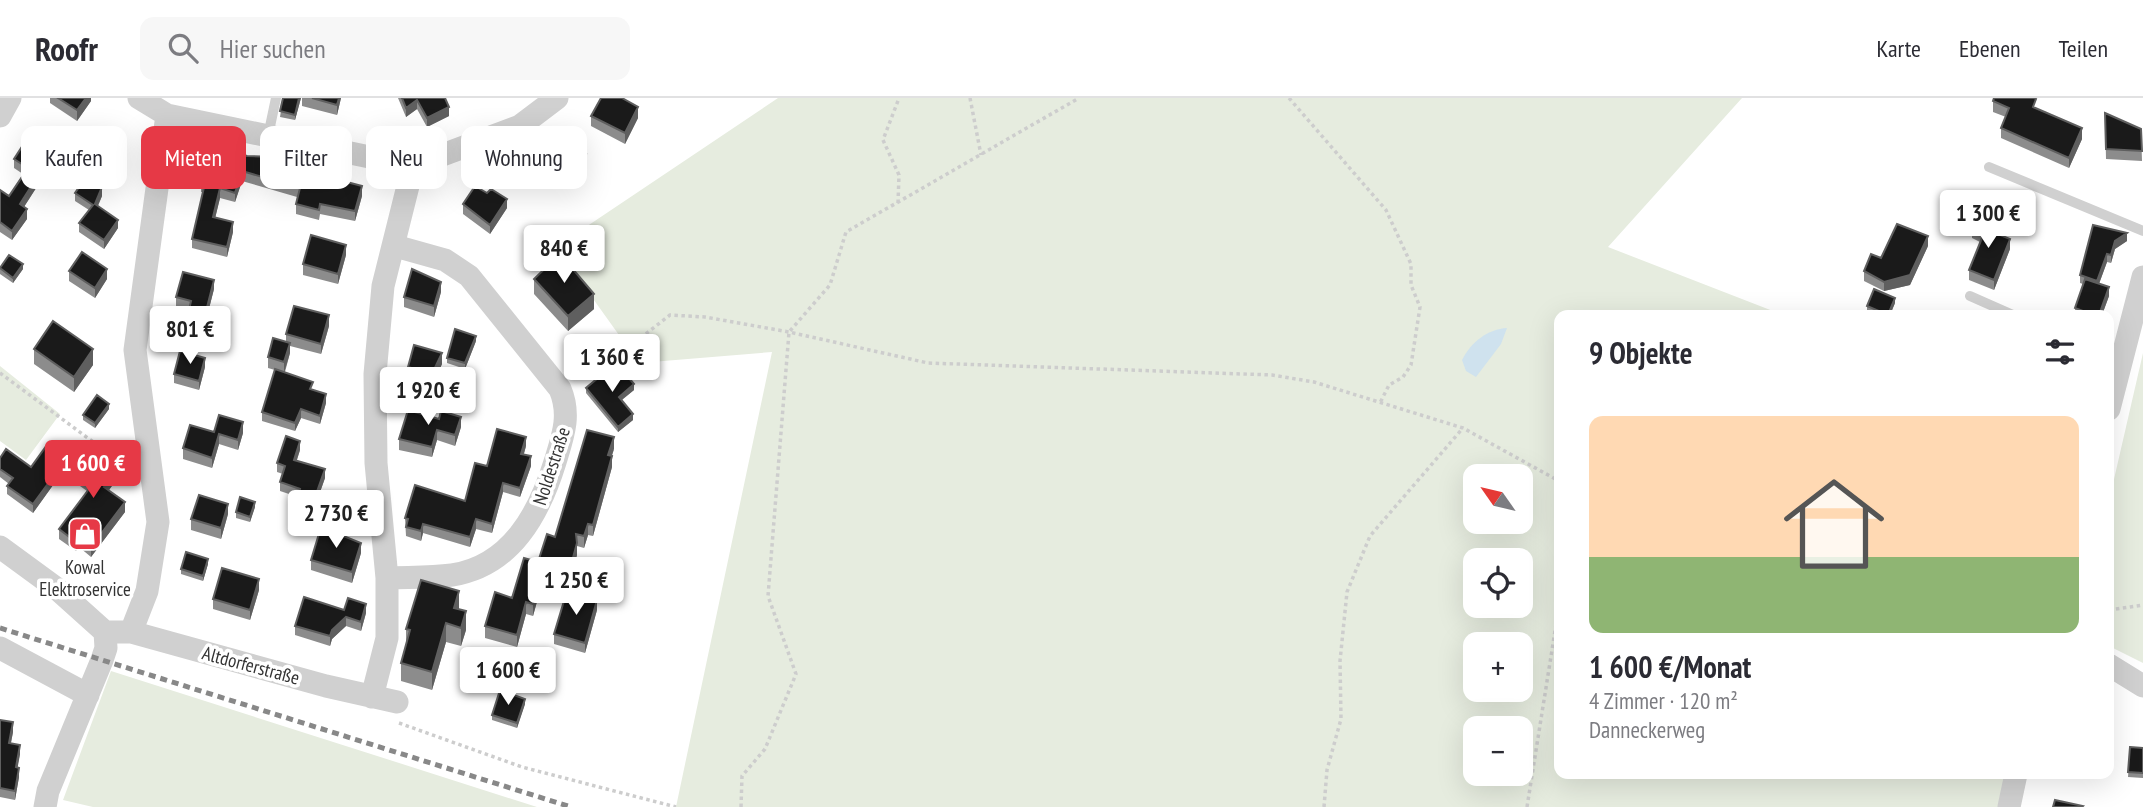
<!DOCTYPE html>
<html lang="de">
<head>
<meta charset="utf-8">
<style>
  body { margin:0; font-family:"PT Sans Narrow",sans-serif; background:#f7f7f7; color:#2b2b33; height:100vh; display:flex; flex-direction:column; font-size:26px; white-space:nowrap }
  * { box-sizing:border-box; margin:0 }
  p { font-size:23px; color:#7c7c81 }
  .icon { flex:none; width:38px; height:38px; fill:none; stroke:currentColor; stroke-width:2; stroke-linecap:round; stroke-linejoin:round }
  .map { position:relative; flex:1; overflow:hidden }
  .side { position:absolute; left:1554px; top:212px; width:560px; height:469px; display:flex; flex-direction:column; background:#fff; border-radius:14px; box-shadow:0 7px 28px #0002 }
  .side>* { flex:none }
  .top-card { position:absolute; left:21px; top:28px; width:665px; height:63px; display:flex; gap:14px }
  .needle { width:46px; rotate:304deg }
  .fabs { position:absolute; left:1463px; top:366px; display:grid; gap:14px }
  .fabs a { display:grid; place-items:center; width:70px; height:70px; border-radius:14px; background:#fff; box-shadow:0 7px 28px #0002; font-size:35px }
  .price { position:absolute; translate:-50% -60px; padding:0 16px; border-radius:7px; background:#fff; color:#222; font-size:23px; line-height:46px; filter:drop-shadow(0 2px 4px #0008) }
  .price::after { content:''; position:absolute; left:50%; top:42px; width:21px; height:16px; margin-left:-10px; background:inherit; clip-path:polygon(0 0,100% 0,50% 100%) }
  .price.active { background:#e63946; color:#fff }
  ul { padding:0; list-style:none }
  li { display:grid; align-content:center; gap:14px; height:371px; padding:0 35px }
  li+li { border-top:2px solid #e1e1e2 }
  li span { display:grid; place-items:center; height:217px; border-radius:14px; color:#555 }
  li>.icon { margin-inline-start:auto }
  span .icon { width:126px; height:126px; fill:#fffc; stroke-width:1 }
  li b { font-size:30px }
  h2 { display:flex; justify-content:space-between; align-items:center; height:84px; padding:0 35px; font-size:30px }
  .chip { padding:0 24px; border-radius:14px; background:#fff; box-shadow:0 7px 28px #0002; font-size:24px; line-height:63px }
  .chip.active { background:#e63946; color:#fff }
  header { display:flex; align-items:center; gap:42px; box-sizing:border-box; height:98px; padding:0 35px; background:#fff; border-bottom:2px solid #e1e1e2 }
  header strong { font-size:33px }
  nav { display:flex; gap:38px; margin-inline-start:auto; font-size:24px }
  .search { width:490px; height:63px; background:#f7f7f7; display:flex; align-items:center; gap:18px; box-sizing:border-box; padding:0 24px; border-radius:14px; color:#7c7c81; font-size:26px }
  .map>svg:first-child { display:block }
  .green { fill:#e6ecdf; fill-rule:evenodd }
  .water { fill:#cfe2ee }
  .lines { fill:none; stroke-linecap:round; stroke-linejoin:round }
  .path { stroke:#cdcdcd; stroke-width:3.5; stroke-dasharray:3.5 3.5; stroke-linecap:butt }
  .service { stroke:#d0d0d0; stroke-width:10 }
  .minor { stroke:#d0d0d0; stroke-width:23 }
  .rail { stroke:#888; stroke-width:5; stroke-dasharray:7 5; stroke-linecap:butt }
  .wall { fill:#8c8c8c }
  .shaded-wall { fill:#5f5f5f }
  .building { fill:#1a1a1a; stroke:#5f5f5f; stroke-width:2 }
  .labels { text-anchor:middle; stroke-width:7; stroke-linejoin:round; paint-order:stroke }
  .street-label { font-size:19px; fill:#333; stroke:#fff }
  .poi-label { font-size:19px; fill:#333; stroke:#fff }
</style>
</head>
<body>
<header>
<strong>Roofr</strong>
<div class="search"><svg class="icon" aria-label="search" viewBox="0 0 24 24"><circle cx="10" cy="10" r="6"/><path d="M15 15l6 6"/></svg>Hier suchen</div>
<nav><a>Karte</a><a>Ebenen</a><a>Teilen</a></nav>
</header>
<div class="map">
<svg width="2143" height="709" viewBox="0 0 2143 709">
  <rect width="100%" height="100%" fill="#fff"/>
  <!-- green -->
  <path class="green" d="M778 0H1742L1608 149 1783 217H1559V676H2026L2020 709H676L772 254 639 265 556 149ZM1475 378H1521V424H1475ZM1475 462H1521V508H1475ZM1475 546H1521V592H1475ZM1475 630H1521V676H1475Z
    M2143 255V565L2109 548V403Z
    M0 268 60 316 26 362 0 343Z
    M111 573 537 709H93L63 702Z"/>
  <!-- water -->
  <path class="water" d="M1507 230 1501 246 1476 279 1466 273 1462 262C1471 244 1488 231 1507 230Z"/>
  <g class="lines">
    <!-- path -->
    <path class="path" d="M970 0 981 57
      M1289 0 1386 112 1411 166V187L1420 209 1411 267 1403 279 1389 287 1380 305
      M898 105 899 77 883 42 899 0
      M0 275 131 372
      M574 279 634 245 670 217 705 219 789 234 928 265 1272 277 1314 284 1463 330 1559 383
      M2109 512 2143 507
      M399 625 522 669 676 709
      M741 709 742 678 765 651 796 576 768 498 789 234 830 187 846 134 1079 0
      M1324 709 1327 672 1341 621 1340 563 1347 494 1370 438 1463 330
      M1527 709 1559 508"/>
    <!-- service -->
    <path class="service" d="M268 38 276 0
      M1989 69 2143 133
      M1970 198 2013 217"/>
    <!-- minor -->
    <path class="minor" d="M139 0 167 17 413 68 520 28 557 0
      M0 18 10 0
      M2109 311 2143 179
      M0 449 56 490 105 534H131L326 588 397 604
      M387 480C408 479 430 480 452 477 511 468 539 416 555 364 563 338 571 317 560 291L469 178 445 162 395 148
      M131 534 147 493 158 424 135 252 167 17
      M0 550 88 597
      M2109 567 2143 588
      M372 599 387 540V480L376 365 375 276 383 188 413 68
      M45 709 48 693 102 562 106 550 105 534
      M2009 709 2016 676"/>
    <!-- rail -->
    <path class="rail" d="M0 530 571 709"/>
  </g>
  <!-- wall -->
  <path class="wall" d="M50 0H91V3L77 23 50 5Z
    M283 0H301L295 22 280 19Z
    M302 0H341L337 17 302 8Z
    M398 0H445L449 18 427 29 417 11 406 19Z
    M1993 3 2036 10 2082 41 2069 70 2001 40V30L2006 19 1993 14Z
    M2105 15 2141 31 2142 63 2106 61Z
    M591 18 638 20 625 46 591 28Z
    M45 53 66 62 59 73H47L24 109 27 121 12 142 0 134V92L9 98 23 76 14 70V61Z
    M536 55 586 67 572 89 536 65Z
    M247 58 307 73 362 98 355 123 320 116 319 122 296 116V106L297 99 242 83 235 104 220 100 215 120 233 134 227 159 192 150V141L203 94H201V84Z
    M510 68 535 69 526 83 510 74Z
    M75 95 102 98 98 108 118 130 104 151 79 134V125L89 112 75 103Z
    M463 106 507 110 490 136 463 116Z
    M2093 127 2127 143 2115 151 2111 165 2107 164 2099 186 2109 198 2102 217H2075V210L2083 186 2080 185V177Z
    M1972 131 1992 132 1991 134 2010 151 1994 192 1969 182V172L1980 144 1972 140Z
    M1928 148 1910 187 1884 193 1864 183V173Z
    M346 157 338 186 303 177V166Z
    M0 170 23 171 13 185 0 176Z
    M69 173 107 181 95 200 69 183Z
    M534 181 594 211 568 233 534 196Z
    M214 191 203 234 187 230V221L189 212 176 208V199Z
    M441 194 434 219 404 209V199Z
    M1895 205 1890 217H1875L1867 214V208Z
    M329 228 321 256 290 248V255L285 274 313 292 326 305 320 326 301 320 295 333 262 323V314L275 272 268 270V259L286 243V236Z
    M476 243 465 271 447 265V260Z
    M34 251 93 267 74 294 34 266Z
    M442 266 432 287 408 280V269Z
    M205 269 199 292 174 285V276Z
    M586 290 634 292 622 302 633 322 618 334 586 295Z
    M109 311 95 330 83 322V317Z
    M439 321 461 329 455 348 437 342 432 359 399 352V341Z
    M214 334 243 335 238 352 219 346 212 370 183 361V350Z
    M526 348 524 356 531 368 520 399 503 394 492 435 476 431 470 449 423 435 421 443 406 438 405 420 465 403 487 368Z
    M614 351 612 358V369L593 438 588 437 584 450 577 448V457L568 489 543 482 533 518 526 516 517 549 485 540V528L512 500 538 464Z
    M300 352 297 362 325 380 314 411 298 406V399L280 393V384L283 376 277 374V365Z
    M0 360 31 369H66L33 415 7 396V388L9 386 0 379Z
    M73 373 119 378 109 392 125 414 91 459 79 449 76 453 59 441V431L87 393 73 383Z
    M255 409 250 424 236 420V414Z
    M228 416 221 441 191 432V421Z
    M361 455 352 485 311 472V462Z
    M208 466 203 483 181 476V471Z
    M259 492 250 522 213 511V501Z
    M459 511 466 532 461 548 446 544 432 592 401 583V565L406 547V531Z
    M344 512 366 515 361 533 346 528 332 541 330 548 295 537V528Z
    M597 512 585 555 554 546V536Z
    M525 606 517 630 492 622V617Z
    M0 622 13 634 11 645 20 656 17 670 19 679 15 702 0 699Z
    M2130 649 2143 650V680L2128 679Z"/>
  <!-- shaded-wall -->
  <path class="shaded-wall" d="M86 0H91V3L77 23V12Z
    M299 0H301L295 22V17Z
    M339 0H341L337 17V7Z
    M417 2V11L406 19V10Z
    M449 9V18L427 29V20Z
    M638 9V20L625 46V35Z
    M2082 30V41L2069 70V60Z
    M66 52V62L59 73V63Z
    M586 56V67L572 89V78Z
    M47 64V73L20 115V106Z
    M535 64V69L526 83V78Z
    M242 73V83L235 104V95Z
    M362 88V98L355 123V113Z
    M102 89V98L95 114V106Z
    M220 90V100L213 129V119Z
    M507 101V110L490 136V127Z
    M27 111V121L12 142V133Z
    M118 122V130L104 151V142Z
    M1992 122V132L1988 142V132Z
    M233 124V134L227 159V149Z
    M2127 135V143L2115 151 2111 165V157L2115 143Z
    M1928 138V148L1910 187 1884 193V184Z
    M2010 141V151L1994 192V182Z
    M346 147V157L338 186V176Z
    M2107 156V164L2097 191V183Z
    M23 166V171L13 185V180Z
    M107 171V181L95 200V190Z
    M214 182V191L203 234V225Z
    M441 184V194L434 219V208Z
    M2109 189V198L2102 217H2099Z
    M594 196V211L568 233V218Z
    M1895 200V205L1890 217H1888Z
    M329 217V228L321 256V246Z
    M476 238V243L465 271V265Z
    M290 245V255L284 275V264Z
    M93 251V267L74 294V279Z
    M442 255V266L432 287V276Z
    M205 260V269L199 292V283Z
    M634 286V292L619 304V299Z
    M326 296V305L320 326V318Z
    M109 306V311L95 330V325Z
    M301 311V320L295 333V325Z
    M633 316V322L618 334V329Z
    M461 319V329L455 348V337Z
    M243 324V335L238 352V342Z
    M437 332V342L432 359V349Z
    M219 336V346L212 370V360Z
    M526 339V348L521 365V356Z
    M614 339V351L608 368V357Z
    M300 343V352L294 370V362Z
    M531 358V368L520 399V390Z
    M612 358V369L593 438V427Z
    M66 361V369L33 415V406Z
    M119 368V378L104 399V389Z
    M325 371V380L314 411V402Z
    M503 385V394L492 435V426Z
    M125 404V414L91 459V449Z
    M255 404V409L250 424V419Z
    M228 406V416L221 441V430Z
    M476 421V431L470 449V439Z
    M423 426V435L421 443V433Z
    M588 426V437L584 450V438Z
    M79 440V449L76 453V444Z
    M361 445V455L352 485V474Z
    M577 445V457L568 489V478Z
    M208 461V466L203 483V478Z
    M543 471V482L533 518V506Z
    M259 481V492L250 522V512Z
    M459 493V512L454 510Z
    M597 502V512L585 555V545Z
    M526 504V516L517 549V537Z
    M366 506V515L361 533V524Z
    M466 513V532L461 548V530Z
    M346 519V528L332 541 330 548V538L332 532Z
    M446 525V544L432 592V574Z
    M525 601V606L517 630V625Z
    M13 624V634L9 654V645Z
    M20 647V656L16 679V669Z
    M19 670V679L15 702V693Z"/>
  <!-- building -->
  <path class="building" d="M58 0H86L77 12Z
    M283 0H299L295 17 280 13Z
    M312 0H339L337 7Z
    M402 0H445L449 9 427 20 417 2 406 10Z
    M601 0H622L638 9 625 35 591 18Z
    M1994 0H2034L2036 1 2033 9 2082 30 2069 60 2001 30 2009 10 1993 3Z
    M2105 15 2141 31 2142 53 2106 51Z
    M550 33 586 56 572 78 536 55Z
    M27 41 45 53 52 43 66 52 59 63 47 64 39 76 20 106 27 111 12 133 0 124V92L9 98 28 70 14 61Z
    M212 47 247 58 275 59 307 68 305 73 362 88 355 113 320 106 319 112 296 106 300 90 242 73 235 95 220 90 213 119 233 124 227 149 192 141 205 85 201 84Z
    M519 55 535 64 526 78 510 68Z
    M86 79 102 89 95 106 118 122 104 142 79 125 93 107 75 95Z
    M475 88 487 95 491 91 507 101 490 127 463 106Z
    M1978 116 1992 122 1988 132 2010 141 1994 182 1969 172 1984 135 1972 131Z
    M1897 126 1928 138 1910 177 1884 184 1864 173 1871 156 1881 160Z
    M2093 127 2127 135 2115 143 2111 157 2107 156 2097 183 2080 177Z
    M311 137 346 147 338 176 303 166Z
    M82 154 107 171 95 190 69 173Z
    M560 156 594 196 568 218 534 181Z
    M9 157 23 166 13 180 0 170Z
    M412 171 441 184 434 208 404 199Z
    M183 174 214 182 203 225 187 221 191 203 176 199Z
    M2085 181 2109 189 2099 217H2093L2075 210Z
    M1874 191 1895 200 1888 217 1867 208Z
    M294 208 329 217 321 246 286 236Z
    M53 223 93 251 74 279 34 251Z
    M455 231 476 238 465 265 447 260Z
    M273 240 290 245 284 264 268 259Z
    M414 247 442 255 432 276 408 269Z
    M180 253 205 260 199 283 174 276Z
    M616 265 634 286 619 299 633 316 618 329 586 290Z
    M275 271 313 284 310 291 326 296 320 318 301 311 295 325 262 314Z
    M97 297 109 306 95 325 83 317Z
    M408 312 439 321 441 313 461 319 455 337 437 332 432 349 399 341Z
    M219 317 243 324 238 342 219 336 212 360 183 350 190 327 214 334Z
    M497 331 526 339 521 356 531 358 520 390 503 385 492 426 476 421 470 439 423 426 421 433 406 429 408 421 405 420 415 387 465 403 475 365 487 368Z
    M587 332 614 339 608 357 612 358 593 427 588 426 584 438 576 436 577 445 568 478 543 471 533 506 526 504 517 537 485 528 495 494 512 500 524 460 538 464 547 436 555 439Z
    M286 338 300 343 294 362 325 371 314 402 298 398 300 391 280 384 285 368 277 365Z
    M47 347 66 361 33 406 7 388 13 380 0 371V360L6 351 31 369Z
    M92 348 119 368 104 389 125 404 91 449 79 440 76 444 59 431 92 387 73 373Z
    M199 397 228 406 221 430 191 421Z
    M240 399 255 404 250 419 236 414Z
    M321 429 361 445 352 474 311 462Z
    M186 454 208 461 203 478 181 471Z
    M222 470 259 481 250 512 213 501Z
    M421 482 459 493 454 510 466 513 461 530 446 525 432 574 401 565 410 532 406 531Z
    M567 493 597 502 585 545 554 536Z
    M304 499 344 512 348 500 366 506 361 524 346 519 332 532 330 538 295 528Z
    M500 592 525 601 517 625 492 617Z
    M0 622 13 624 9 645 20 647 16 669 19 670 15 693 0 690Z
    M2130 649 2143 650V675L2128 674Z
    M2055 702 2083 708 2082 709H2053Z"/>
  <!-- icons -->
  <defs>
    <g id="shop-square" transform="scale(1.75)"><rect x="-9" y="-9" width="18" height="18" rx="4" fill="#e63946" stroke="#fff"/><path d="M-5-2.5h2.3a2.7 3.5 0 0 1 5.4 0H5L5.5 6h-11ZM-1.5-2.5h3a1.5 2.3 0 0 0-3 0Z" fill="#fff"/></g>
  </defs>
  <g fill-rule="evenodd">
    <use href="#shop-square" x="85" y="436"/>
  </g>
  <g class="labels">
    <!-- street labels -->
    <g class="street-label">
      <text transform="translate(551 368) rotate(-72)" y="7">Noldestraße</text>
      <text transform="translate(251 567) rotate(15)" y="7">Altdorferstraße</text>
    </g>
    <!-- poi labels -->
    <g class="poi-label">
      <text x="85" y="476">Kowal<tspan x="85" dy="22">Elektroservice</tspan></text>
    </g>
  </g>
</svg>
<div class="fabs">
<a><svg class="needle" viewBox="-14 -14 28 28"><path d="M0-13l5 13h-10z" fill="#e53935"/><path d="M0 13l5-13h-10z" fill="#7c7c81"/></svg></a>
<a><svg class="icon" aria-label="locate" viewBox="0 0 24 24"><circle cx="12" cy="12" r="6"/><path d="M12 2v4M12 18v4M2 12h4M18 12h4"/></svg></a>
<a>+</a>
<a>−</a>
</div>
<b class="price" style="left:1988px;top:152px">1 300 €</b>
<b class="price" style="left:564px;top:187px">840 €</b>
<b class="price" style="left:190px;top:268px">801 €</b>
<b class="price" style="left:612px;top:296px">1 360 €</b>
<b class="price" style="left:428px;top:329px">1 920 €</b>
<b class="price active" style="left:93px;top:402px">1 600 €</b>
<b class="price" style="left:336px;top:452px">2 730 €</b>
<b class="price" style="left:576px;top:519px">1 250 €</b>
<b class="price" style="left:508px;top:609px">1 600 €</b>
<div class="top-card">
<a class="chip">Kaufen</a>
<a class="chip active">Mieten</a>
<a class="chip">Filter</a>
<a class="chip">Neu</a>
<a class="chip">Wohnung</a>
</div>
<section class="side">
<h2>9 Objekte<svg class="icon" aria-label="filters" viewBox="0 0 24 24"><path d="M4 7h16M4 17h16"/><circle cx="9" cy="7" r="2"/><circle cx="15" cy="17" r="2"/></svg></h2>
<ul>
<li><span style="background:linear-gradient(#ffd9b3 65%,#8fb573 0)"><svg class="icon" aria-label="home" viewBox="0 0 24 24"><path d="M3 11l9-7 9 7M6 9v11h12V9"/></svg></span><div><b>1 600 €/Monat</b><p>4 Zimmer · 120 m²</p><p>Danneckerweg</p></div></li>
</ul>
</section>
</div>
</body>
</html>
